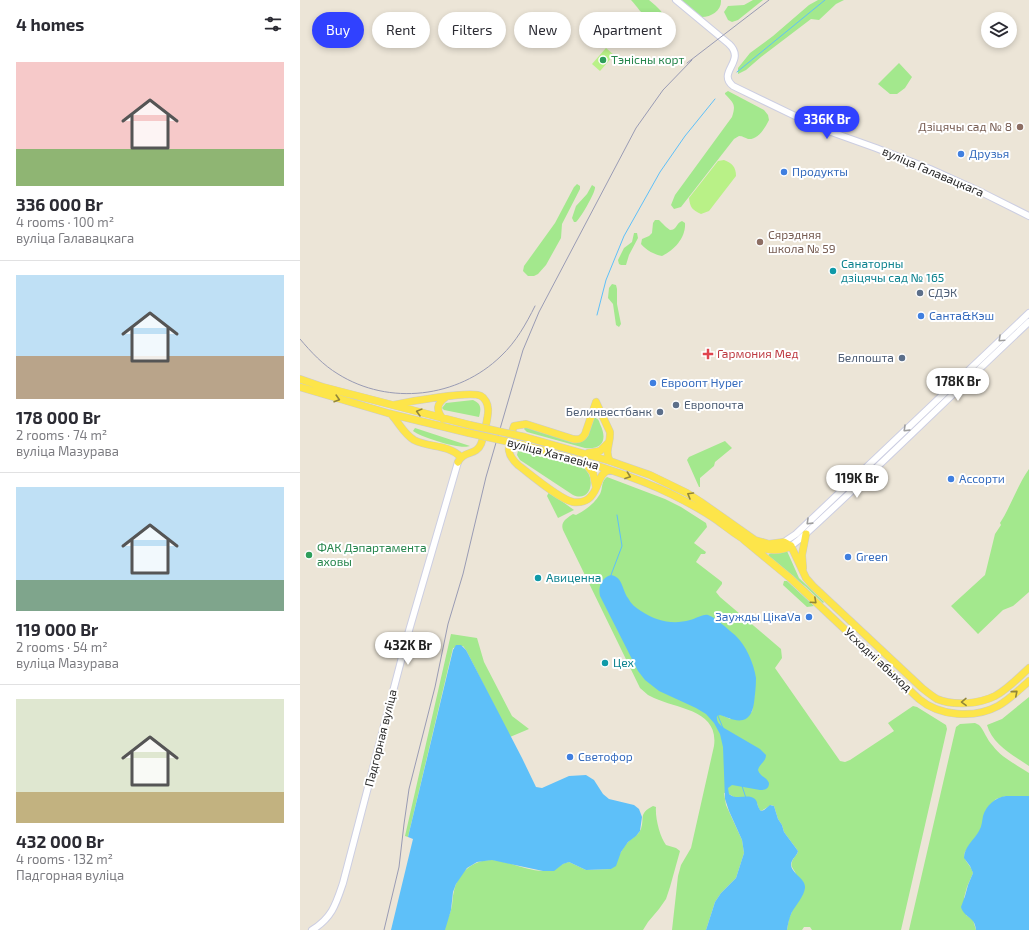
<!DOCTYPE html>
<html lang="en">
<head>
<meta charset="utf-8">
<style>
  body { margin:0; font-family:"Exo 2",sans-serif; background:#f2f2f3; color:#2b2b33; height:100vh; display:flex; flex-direction:column; font-size:15px; white-space:nowrap }
  * { box-sizing:border-box; margin:0 }
  p { font-size:13px; color:#7c7c81 }
  .icon { flex:none; width:22px; height:22px; fill:none; stroke:currentColor; stroke-width:2; stroke-linecap:round; stroke-linejoin:round }
  .map { position:relative; flex:1; overflow:hidden }
  .sheet { display:flex; flex-direction:column; background:#fff; width:300px }
  .sheet>* { flex:none }
  .guide { position:absolute; left:12px; top:12px; width:380px; height:36px; display:flex; gap:8px }
  .controls { position:absolute; left:681px; top:12px; display:grid; gap:8px }
  .controls a { display:grid; place-items:center; width:36px; height:36px; border-radius:50%; background:#fff; box-shadow:0 2px 6px #0003; font-size:20px }
  .price { position:absolute; translate:-50% -34px; padding:0 9px; border-radius:14px; background:#fff; color:#222; font-size:13px; line-height:26px; filter:drop-shadow(0 1px 2px #0008) }
  .price::after { content:''; position:absolute; left:50%; top:24px; width:12px; height:9px; margin-left:-6px; background:inherit; clip-path:polygon(0 0,100% 0,50% 100%) }
  .price.current { background:#3041ff; color:#fff }
  ul { padding:0; list-style:none }
  li { display:grid; align-content:center; gap:8px; height:212px; padding:0 16px }
  li+li { border-top:1px solid #e1e1e2 }
  li span { display:grid; place-items:center; height:124px; border-radius:0px; color:#555 }
  li>.icon { margin-inline-start:auto }
  span .icon { width:72px; height:72px; fill:#fffc; stroke-width:1 }
  li b { font-size:17px }
  h2 { display:flex; justify-content:space-between; align-items:center; height:48px; padding:0 16px; font-size:17px }
  .pill { padding:0 14px; border-radius:18px; background:#fff; box-shadow:0 2px 6px #0003; font-size:14px; line-height:36px }
  .pill.current { background:#3041ff; color:#fff }
  main { display:flex; flex:1; min-height:0 }
  .map>svg:first-child { display:block }
  .green { fill:#a3e88d; fill-rule:evenodd }
  .pitch { fill:#b9f187 }
  .water { fill:#5ec0f9 }
  .lines { fill:none; stroke-linecap:round; stroke-linejoin:round }
  .stream { stroke:#5ec0f9; stroke-width:1 }
  .secondary-casing { stroke:#cccee2; stroke-width:8 }
  .primary-casing { stroke:#cbcbcb; stroke-width:8 }
  .secondary { stroke:#fff; stroke-width:6 }
  .primary { stroke:#fde54a; stroke-width:7 }
  .rail { stroke:#999bb4; stroke-width:1 }
  .primary-bridge-casing { stroke:#cbcbcb; stroke-width:8; stroke-linecap:butt }
  .primary-bridge { stroke:#fde54a; stroke-width:7 }
  .oneway { stroke:#9e9e9e }
  .oneway2 { stroke:#928638 }
  .leisure-dot { fill:#2e9e5b; stroke:#fff; stroke-width:1.5 }
  .education-dot { fill:#8d6e63; stroke:#fff; stroke-width:1.5 }
  .shop-dot { fill:#3f7fe0; stroke:#fff; stroke-width:1.5 }
  .culture-dot { fill:#0f9aa8; stroke:#fff; stroke-width:1.5 }
  .service-dot { fill:#5c6f8a; stroke:#fff; stroke-width:1.5 }
  .health-dot { fill:#e0444e; stroke:#fff; stroke-width:1.5 }
  .labels { text-anchor:middle; stroke-width:4; stroke-linejoin:round; paint-order:stroke }
  .leisure-label { font-size:12px; fill:#27864d; stroke:#fff; text-anchor:start }
  .education-label { font-size:12px; fill:#785e54; stroke:#fff; text-anchor:end }
  .shop-label { font-size:12px; fill:#366cbe; stroke:#fff; text-anchor:start }
  .street-label { font-size:12px; fill:#272727; stroke:#fff }
  .culture-label { font-size:12px; fill:#0d838f; stroke:#fff; text-anchor:start }
  .service-label { font-size:12px; fill:#4e5e75; stroke:#fff; text-anchor:start }
  .health-label { font-size:12px; fill:#be3a42; stroke:#fff; text-anchor:start }
</style>
</head>
<body>
<main>
<section class="sheet">
<h2>4 homes<svg class="icon" aria-label="filters" viewBox="0 0 24 24"><path d="M4 7h16M4 17h16"/><circle cx="9" cy="7" r="2"/><circle cx="15" cy="17" r="2"/></svg></h2>
<ul>
<li><span style="background:linear-gradient(#f6c9c9 70%,#8fb573 0)"><svg class="icon" aria-label="home" viewBox="0 0 24 24"><path d="M3 11l9-7 9 7M6 9v11h12V9"/></svg></span><div><b>336 000 Br</b><p>4 rooms · 100 m²</p><p>вуліца Галавацкага</p></div></li>
<li><span style="background:linear-gradient(#bfe0f5 65%,#b9a48a 0)"><svg class="icon" aria-label="home" viewBox="0 0 24 24"><path d="M3 11l9-7 9 7M6 9v11h12V9"/></svg></span><div><b>178 000 Br</b><p>2 rooms · 74 m²</p><p>вуліца Мазурава</p></div></li>
<li><span style="background:linear-gradient(#bfe0f5 75%,#7fa58c 0)"><svg class="icon" aria-label="home" viewBox="0 0 24 24"><path d="M3 11l9-7 9 7M6 9v11h12V9"/></svg></span><div><b>119 000 Br</b><p>2 rooms · 54 m²</p><p>вуліца Мазурава</p></div></li>
<li><span style="background:linear-gradient(#dfe7d0 75%,#c2b280 0)"><svg class="icon" aria-label="home" viewBox="0 0 24 24"><path d="M3 11l9-7 9 7M6 9v11h12V9"/></svg></span><div><b>432 000 Br</b><p>4 rooms · 132 m²</p><p>Падгорная вуліца</p></div></li>
</ul>
</section>
<div class="map">
<svg width="729" height="930" viewBox="0 0 729 930">
  <rect width="100%" height="100%" fill="#ece5d7"/>
  <!-- green -->
  <path class="green" d="M331 0H349C364 12 371 20 360 37 357 41 356 45 352 48L341 44 348 29 351 30 353 26C351 16 347 17 340 11 337 7 334 3 331 0Z
    M380 0H421C422 11 410 18 400 17Z
    M453 0H463L438 20 432 22 428 20 424 12 428 6 444 5Z
    M518 0H544L536 4 519 20 511 19 461 57 446 70 438 74V68L450 53 473 36 509 5Z
    M599 63 612 77 605 88 597 94H590L578 84Z
    M428 91 464 110 468 115 469 120C465 128 458 140 448 139 445 138 443 136 439 136L434 139 381 207 374 209 371 205 375 195 432 117C436 104 434 104 425 94V93Z
    M277 184 280 186V189L262 224 261 238 246 265 238 274 234 276H228L223 271 224 266 255 223 274 187Z
    M292 185 295 187C296 192 280 219 276 222H274L272 218 276 206 287 194Z
    M355 220H359L366 227 370 230C377 230 376 223 382 221L385 223C386 237 375 250 362 256 355 255 346 250 341 244L342 239 349 236 352 233 353 223Z
    M334 233H337L338 238 329 255 326 265H321L319 264 318 260 324 248 332 242Z
    M312 284 316 285 317 289V304L321 324 319 327 316 325 313 304 308 298 309 288Z
    M173 400C182 404 181 409 179 417L144 410 142 408 146 403Z
    M294 417C298 419 299 420 300 424 308 440 302 450 285 448L227 432 224 429 225 427 280 442Z
    M115 428 170 446C160 450 121 437 113 431Z
    M425 441 432 448 415 462 414 466 400 478V487H399L387 460 389 457Z
    M218 451 283 467C297 478 291 503 273 495L220 460 217 455Z
    M729 469V592L713 606 703 610 678 634 651 606 685 575 695 534 701 525 700 523C711 506 717 486 729 469Z
    M307 477 365 499 381 507 406 523 407 527 394 543 406 552 405 554H401L396 562 422 582V584L416 592 420 597 481 649 482 658 475 668 540 761 545 762 550 760 594 731 588 723 613 706 617 707 646 725 647 729 601 930H512L510 927H504L502 930H487L489 918 492 912C492 906 497 878 496 874 494 869 490 867 492 862 493 857 497 856 498 851L484 832 482 825 478 819 474 806 471 805 461 811 459 809 457 803 434 797 429 794 424 793 426 805 442 840 444 853 436 878 421 893 415 902 406 930H372L378 876 381 865 391 848 414 746C419 710 378 709 354 698L348 695 340 688 263 530C260 522 267 518 273 514L276 515C286 510 295 503 300 494 303 488 301 481 307 477ZM455 674V691L452 712 430 719 414 711Z
    M249 492 274 510 258 518 247 496Z
    M487 551 499 578 524 602 523 603 505 586 471 561 468 555 471 553Z
    M484 581H487L514 606 507 607 483 585Z
    M151 634 177 638 184 662 212 716 229 729 210 737 166 650 163 646 153 648 108 837 105 836Z
    M729 697V766C714 756 692 744 687 725L702 719Z
    M660 724 675 723 679 725C684 730 687 740 693 746 702 758 717 765 729 773V796H706L696 799 686 810 681 829 665 852C662 861 671 864 673 873L667 887 664 898 666 915 673 920 676 930H609L656 727Z
    M353 806 356 807C355 818 360 837 366 845L376 848 380 851 370 887 366 899 359 909 348 922 343 930H145C145 923 149 917 151 910 153 904 152 897 154 891 158 872 174 859 193 860 211 862 227 871 244 871 258 872 259 863 269 862L286 870 311 869C317 860 321 850 328 842 333 837 338 836 341 829 345 817 338 814 353 806Z"/>
  <!-- pitch -->
  <path class="pitch" d="M306 48 314 55 300 71 292 64Z
    M424 160C432 163 436 167 436 176L409 211 401 214C392 210 390 207 389 198L418 161Z"/>
  <!-- water -->
  <path class="water" d="M311 575C323 577 322 590 328 598 331 604 336 608 341 611 356 621 373 625 390 620 396 619 402 614 408 615 417 618 427 629 435 635 446 645 454 664 456 678 456 686 455 695 454 703 453 709 451 718 443 720 435 722 427 717 420 715L417 716C416 722 420 725 424 728L460 749 466 755C466 762 459 764 458 770 460 777 467 777 469 783 469 789 465 790 460 790L432 785 428 788 429 794C437 801 447 793 455 799 458 802 457 807 461 811L464 810 470 805 474 806 478 819 482 825 484 832 498 851C497 856 492 858 491 864 491 874 506 878 505 888 504 896 496 905 492 912 489 918 488 924 487 930H406L415 902 421 893 436 878 444 853 442 840 429 811 425 799 423 747 420 734 414 723 406 714 396 708 359 691 345 680 338 671 300 596C298 587 301 578 311 575Z
    M156 645H161L166 650 222 758 236 787 242 788 269 776 286 775 294 780 303 794 309 799 334 805 339 809 342 817 340 831 336 836 328 842 321 852 316 866 311 869 286 870 269 862 263 864 254 871H243L192 860 177 862 167 868 156 884 153 892 151 910 145 930H91L113 839 108 837 153 650Z
    M706 796H729V930H676C675 916 664 918 661 907L665 896 668 885 673 873 670 866 664 858C664 847 674 840 679 831 682 826 682 821 683 816 686 806 695 797 706 796Z"/>
  <g class="lines">
    <!-- stream -->
    <path class="stream" d="M437 72 525 0
      M297 315 306 280 324 236 360 172 385 136 415 99
      M311 575 322 546 317 515
      M418 716 423 728
      M442 786 446 798"/>
    <!-- secondary casing -->
    <g class="secondary-casing">
      <path id="secondary" d="M376 0 429 44C447 61 416 72 433 86L520 128 576 148 630 169 683 193 729 216
        M484 542 496 534 729 313
        M491 546 500 539C578 468 652 394 729 322
        M12 930C32 918 36 904 43 883L108 634 158 462"/>
    </g>
    <!-- primary casing -->
    <g class="primary-casing">
      <path id="primary" d="M0 379 23 387 170 425
        M0 387 91 414 169 433
        M296 402 285 434C282 439 279 440 273 439L226 424 214 426 213 429C209 445 204 452 218 465 230 474 259 499 273 502 280 503 288 501 292 495 299 487 298 474 309 470
        M296 402 310 432C311 443 304 451 310 461
        M94 405C107 402 172 390 181 396 185 398 188 404 188 409 189 414 183 439 181 444 176 456 164 450 158 462
        M91 414C99 423 104 434 114 440 129 448 148 444 161 457
        M143 419C136 410 136 404 146 397
        M225 437 310 461 350 475 387 493 401 502 455 540 469 544 484 542 491 546
        M223 445C274 459 326 472 373 495 389 503 404 511 418 521 430 530 442 540 456 546 468 551 479 552 491 546
        M288 453 300 451 308 443
        M285 463 293 473 296 487
        M444 540 490 578 619 699C639 716 674 719 698 706 709 700 719 690 729 681
        M491 546 506 578 513 586 622 688C627 692 632 696 637 699 654 706 679 704 695 696 708 689 718 678 729 668
        M503 568 502 555 506 534"/>
    </g>
    <!-- secondary -->
    <use href="#secondary" class="secondary"/>
    <!-- primary -->
    <use href="#primary" class="primary"/>
    <!-- rail -->
    <path class="rail" d="M387 63 469 0
      M0 339C11 352 23 365 38 374 89 406 158 398 201 356 216 342 226 324 235 306
      M84 930 99 867 104 824 109 789 135 687 148 624 163 574 186 477 223 350 239 312 336 128 363 90 392 60"/>
    <!-- primary-bridge casing -->
    <g class="primary-bridge-casing">
      <path id="primary-bridge" d="M170 425 225 437
        M169 433 223 445"/>
    </g>
    <!-- primary-bridge -->
    <use href="#primary-bridge" class="primary-bridge"/>
  </g>
  <!-- one-way arrows -->
  <defs><path id="oneway-chevron" d="M-2-3.5L2.5 0L-2 3.5" fill="none" stroke-width="1.6" stroke-linecap="round" stroke-linejoin="round"/></defs>
  <g class="oneway">
    <use href="#oneway-chevron" transform="translate(701 339) rotate(137)"/>
    <use href="#oneway-chevron" transform="translate(606 429) rotate(136)"/>
    <use href="#oneway-chevron" transform="translate(509 522) rotate(136)"/>
  </g>
  <g class="oneway2">
    <use href="#oneway-chevron" transform="translate(37 399) rotate(17)"/>
    <use href="#oneway-chevron" transform="translate(119 412) rotate(-165)"/>
    <use href="#oneway-chevron" transform="translate(328 476) rotate(20)"/>
    <use href="#oneway-chevron" transform="translate(390 495) rotate(-150)"/>
    <use href="#oneway-chevron" transform="translate(514 601) rotate(42)"/>
    <use href="#oneway-chevron" transform="translate(715 693) rotate(-41)"/>
    <use href="#oneway-chevron" transform="translate(664 702) rotate(179)"/>
  </g>
  <!-- markers -->
  <g class="leisure-dot">
    <circle cx="303" cy="60" r="4"/>
    <circle cx="9" cy="555" r="4"/>
  </g>
  <g class="education-dot">
    <circle cx="720" cy="127" r="4"/>
    <circle cx="460" cy="242" r="4"/>
  </g>
  <g class="shop-dot">
    <circle cx="661" cy="154" r="4"/>
    <circle cx="484" cy="172" r="4"/>
    <circle cx="621" cy="316" r="4"/>
    <circle cx="353" cy="383" r="4"/>
    <circle cx="651" cy="479" r="4"/>
    <circle cx="548" cy="557" r="4"/>
    <circle cx="509" cy="617" r="4"/>
    <circle cx="270" cy="757" r="4"/>
  </g>
  <g class="culture-dot">
    <circle cx="533" cy="271" r="4"/>
    <circle cx="238" cy="578" r="4"/>
    <circle cx="305" cy="663" r="4"/>
  </g>
  <g class="service-dot">
    <circle cx="620" cy="293" r="4"/>
    <circle cx="602" cy="358" r="4"/>
    <circle cx="376" cy="405" r="4"/>
    <circle cx="360" cy="412" r="4"/>
  </g>
  <path class="health-dot" d="M406 348h4v4h4v4h-4v4h-4v-4h-4v-4h4z"/>
  <g class="labels">
    <!-- leisure labels -->
    <g class="leisure-label">
      <text x="311" y="64">Тэнісны корт</text>
      <text x="17" y="552">ФАК Дэпартамента<tspan x="17" dy="14">аховы</tspan></text>
    </g>
    <!-- education labels -->
    <g class="education-label">
      <text x="712" y="131">Дзіцячы сад № 8</text>
      <text x="468" y="239" text-anchor="start">Сярэдняя<tspan x="468" dy="14">школа № 59</tspan></text>
    </g>
    <!-- shop labels -->
    <g class="shop-label">
      <text x="669" y="158">Друзья</text>
      <text x="492" y="176">Продукты</text>
      <text x="629" y="320">Санта&amp;Кэш</text>
      <text x="361" y="387">Евроопт Hyper</text>
      <text x="659" y="483">Ассорти</text>
      <text x="556" y="561">Green</text>
      <text x="501" y="621" text-anchor="end">Заужды ЦікаVа</text>
      <text x="278" y="761">Светофор</text>
    </g>
    <!-- street labels -->
    <g class="street-label">
      <text transform="translate(633 172) rotate(23)" y="4">вуліца Галавацкага</text>
      <text transform="translate(253 454) rotate(15)" y="4">вуліца Хатаевіча</text>
      <text transform="translate(578 660) rotate(43)" y="4">Усходні абыход</text>
      <text transform="translate(81 738) rotate(-76)" y="4">Падгорная вуліца</text>
    </g>
    <!-- culture labels -->
    <g class="culture-label">
      <text x="541" y="268">Санаторны<tspan x="541" dy="14">дзіцячы сад № 165</tspan></text>
      <text x="246" y="582">Авиценна</text>
      <text x="313" y="667">Цех</text>
    </g>
    <!-- service labels -->
    <g class="service-label">
      <text x="628" y="297">СДЭК</text>
      <text x="594" y="362" text-anchor="end">Белпошта</text>
      <text x="384" y="409">Европочта</text>
      <text x="352" y="416" text-anchor="end">Белинвестбанк</text>
    </g>
    <!-- health labels -->
    <g class="health-label">
      <text x="417" y="358">Гармония Мед</text>
    </g>
  </g>
</svg>
<div class="controls">
<a><svg class="icon" aria-label="layers" viewBox="0 0 24 24"><path d="M12 4l9 5-9 5-9-5zM3 14l9 5 9-5"/></svg></a>
</div>
<b class="price current" style="left:527px;top:140px">336K Br</b>
<b class="price" style="left:658px;top:402px">178K Br</b>
<b class="price" style="left:557px;top:499px">119K Br</b>
<b class="price" style="left:108px;top:666px">432K Br</b>
<div class="guide">
<a class="pill current">Buy</a>
<a class="pill">Rent</a>
<a class="pill">Filters</a>
<a class="pill">New</a>
<a class="pill">Apartment</a>
</div>
</div>
</main>
</body>
</html>
